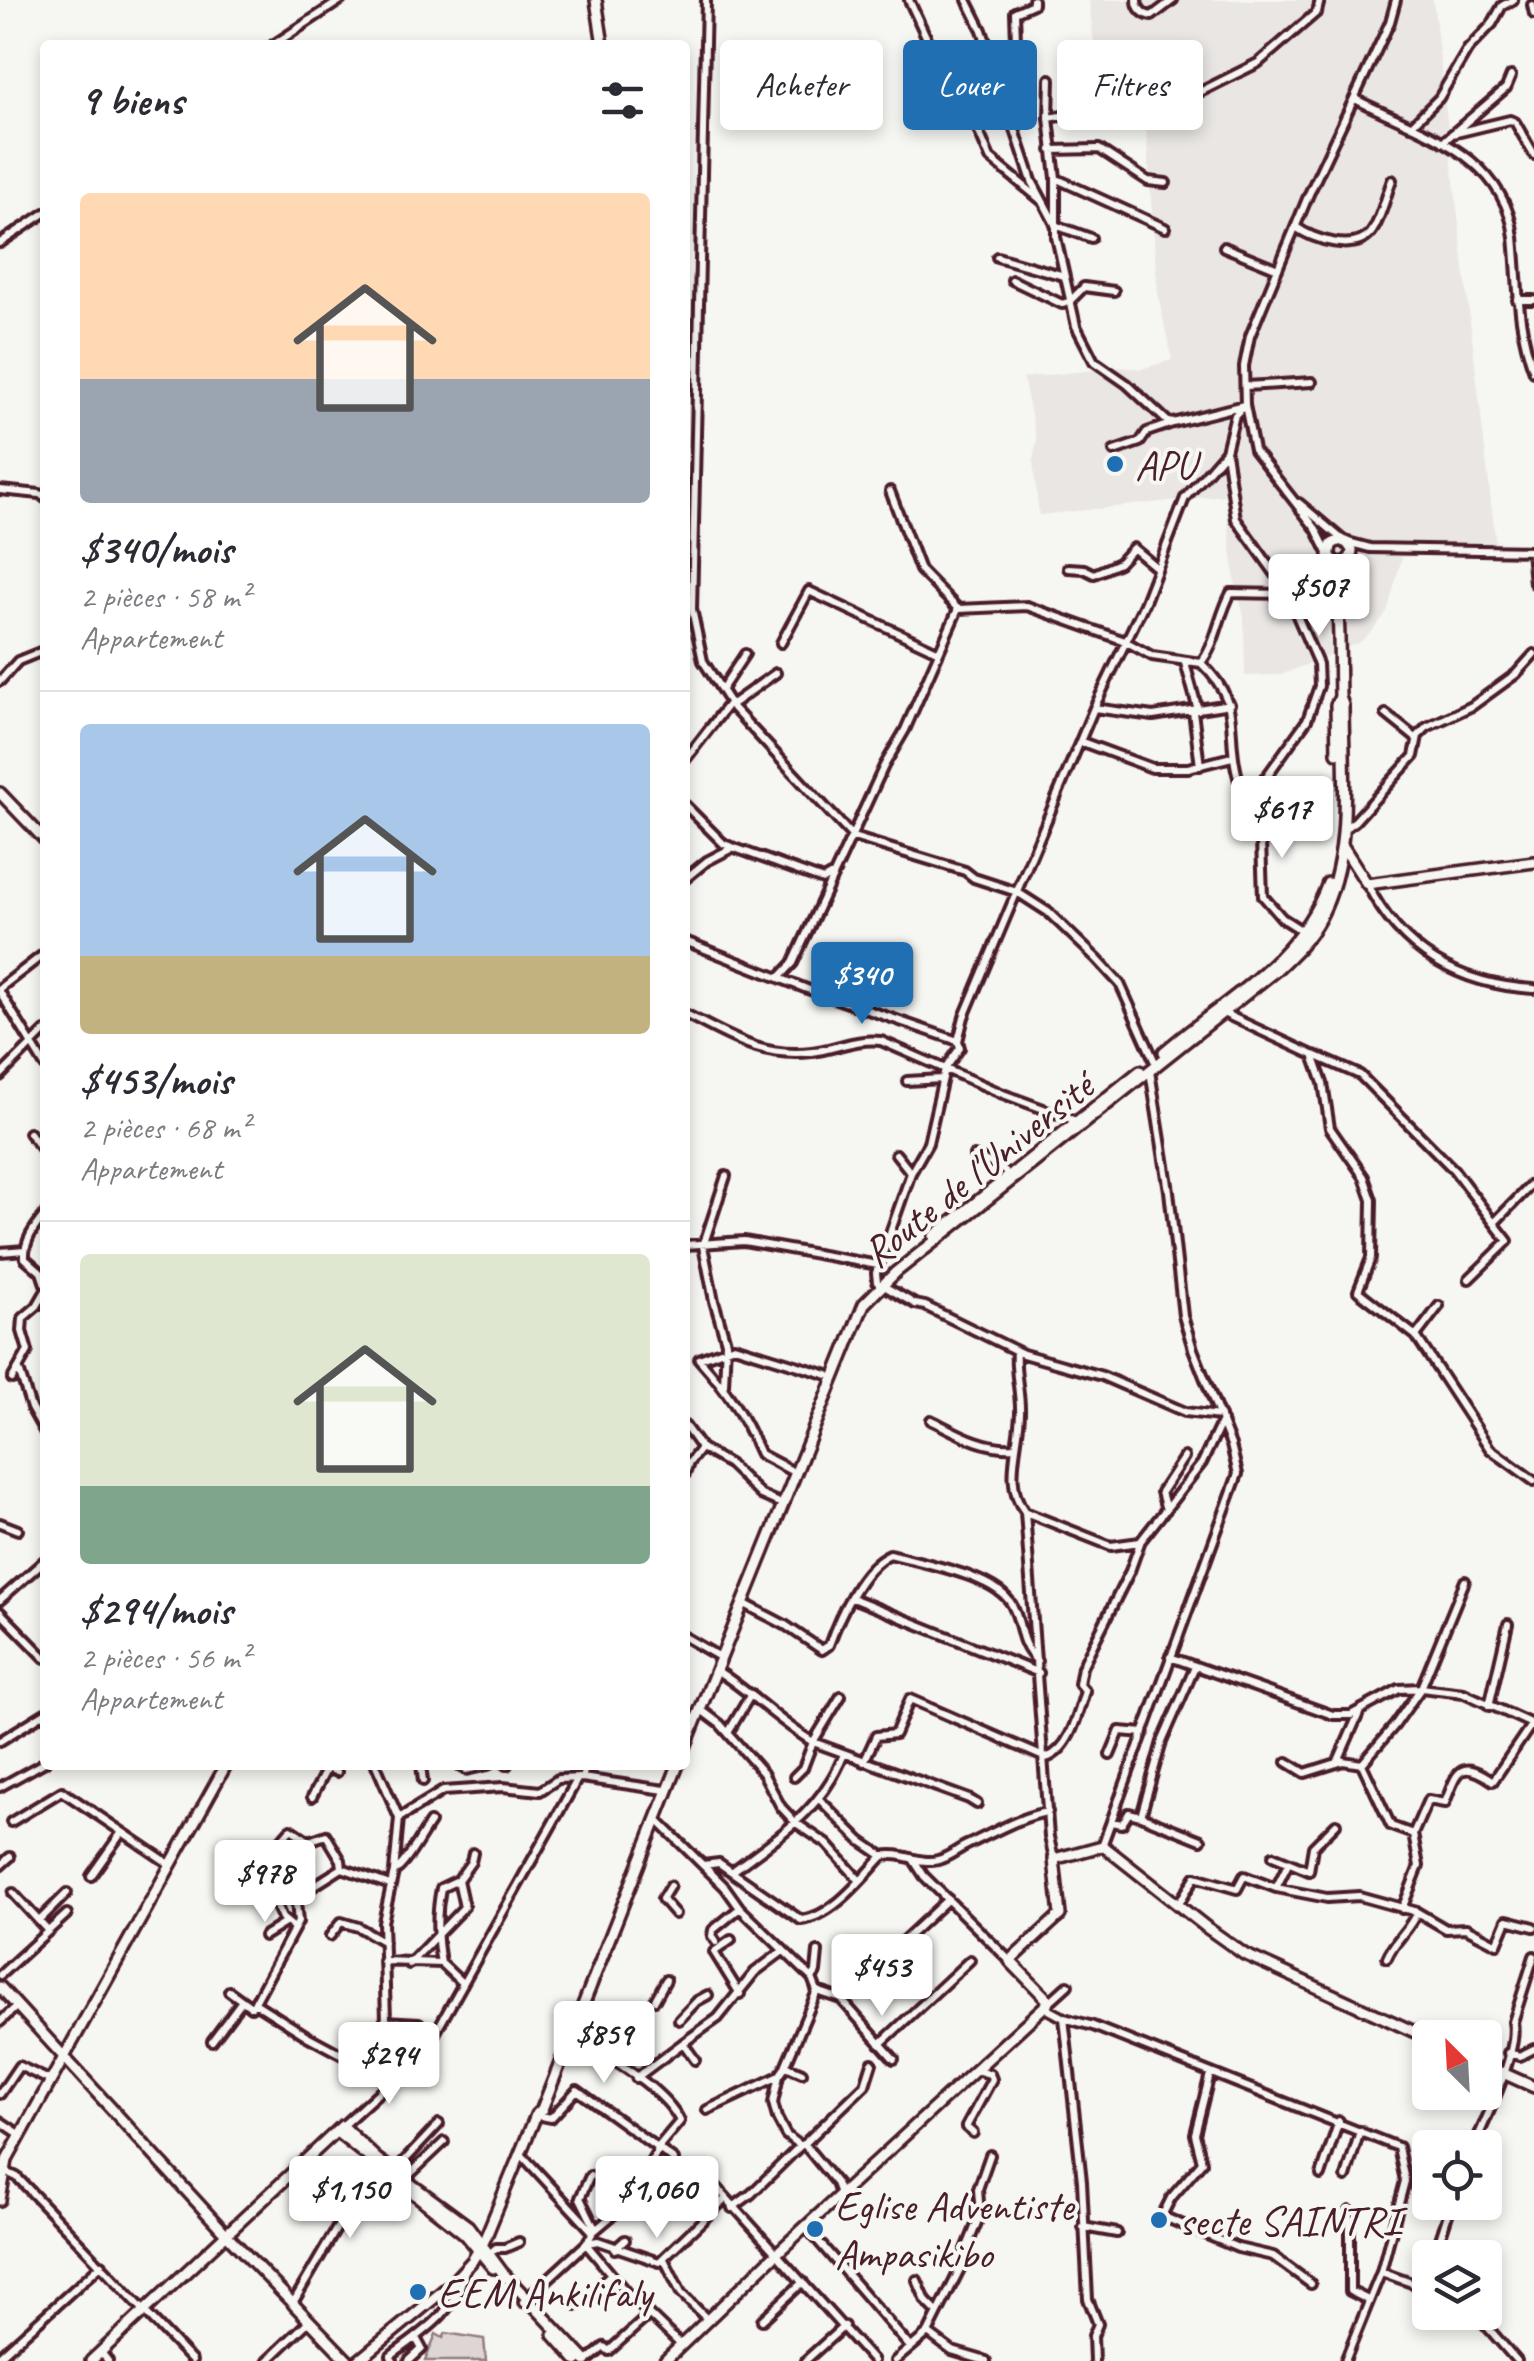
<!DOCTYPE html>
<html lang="fr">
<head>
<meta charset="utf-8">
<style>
  body { margin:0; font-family:Caveat,sans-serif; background:#f7f7f7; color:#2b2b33; height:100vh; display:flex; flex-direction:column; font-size:38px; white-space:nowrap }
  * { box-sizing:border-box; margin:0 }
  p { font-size:32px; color:#7c7c81 }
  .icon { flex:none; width:55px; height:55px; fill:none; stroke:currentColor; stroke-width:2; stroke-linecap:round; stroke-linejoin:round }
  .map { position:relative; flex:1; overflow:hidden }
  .side { position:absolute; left:40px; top:40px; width:650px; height:1730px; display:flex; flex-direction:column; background:#fff; border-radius:10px; box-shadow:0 5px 15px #0003 }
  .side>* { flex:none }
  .hud { position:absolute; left:720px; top:40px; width:662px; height:90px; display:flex; gap:20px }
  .needle { width:65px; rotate:336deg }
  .buttons { position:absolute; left:1412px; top:2020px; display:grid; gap:20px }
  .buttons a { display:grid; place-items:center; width:90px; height:90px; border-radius:10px; background:#fff; box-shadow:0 5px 15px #0003; font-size:50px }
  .price { position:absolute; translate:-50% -85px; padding:0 22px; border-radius:10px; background:#fff; color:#222; font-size:32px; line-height:65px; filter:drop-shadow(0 2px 5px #0008) }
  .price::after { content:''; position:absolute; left:50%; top:60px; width:30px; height:22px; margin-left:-15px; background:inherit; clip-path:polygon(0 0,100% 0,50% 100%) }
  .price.active { background:#1f6fb2; color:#fff }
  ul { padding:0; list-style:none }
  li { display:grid; align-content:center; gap:20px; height:530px; padding:0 40px }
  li+li { border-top:2px solid #e1e1e2 }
  li span { display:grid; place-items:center; height:310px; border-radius:10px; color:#555 }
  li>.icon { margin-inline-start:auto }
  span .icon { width:180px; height:180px; fill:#fffc; stroke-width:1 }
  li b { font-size:42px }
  h2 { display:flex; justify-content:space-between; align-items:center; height:120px; padding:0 40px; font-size:42px }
  .tag { padding:0 35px; border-radius:10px; background:#fff; box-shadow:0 5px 15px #0003; font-size:35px; line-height:90px }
  .tag.active { background:#1f6fb2; color:#fff }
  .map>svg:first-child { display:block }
  .built { fill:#e9e6e3 }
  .green { fill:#ddd6d5; stroke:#947a80; stroke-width:2.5 }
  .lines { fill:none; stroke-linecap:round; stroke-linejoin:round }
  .street-casing { stroke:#4a1f2b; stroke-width:14 }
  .secondary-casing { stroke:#4a1f2b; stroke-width:16 }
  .street { stroke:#f6f6f2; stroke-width:6 }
  .secondary { stroke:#f6f6f2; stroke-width:9 }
  .poi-dot { fill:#1f6fb2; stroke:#f6f6f2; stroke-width:4 }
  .labels { text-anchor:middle; stroke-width:8; stroke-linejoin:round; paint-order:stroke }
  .poi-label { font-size:42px; fill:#4a1f2b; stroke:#f6f6f2; text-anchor:start }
  .street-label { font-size:42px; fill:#4a1f2b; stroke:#f6f6f2 }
</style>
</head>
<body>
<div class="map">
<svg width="1534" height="2361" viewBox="0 0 1534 2361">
  <rect width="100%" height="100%" fill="#f6f6f2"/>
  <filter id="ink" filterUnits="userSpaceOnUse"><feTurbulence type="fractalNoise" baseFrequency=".01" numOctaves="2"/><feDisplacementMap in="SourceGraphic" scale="20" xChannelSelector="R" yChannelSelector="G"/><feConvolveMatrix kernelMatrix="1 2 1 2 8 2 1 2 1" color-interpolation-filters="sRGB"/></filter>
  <g filter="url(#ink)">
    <!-- built -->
    <path class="built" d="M1089 0H1433L1496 546 1402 557 1387 612 1372 631 1360 642 1281 675 1245 676 1244 616 1235 581 1225 495 1039 515 1033 461 1037 441 1023 378 1121 367 1141 369 1172 360 1158 294 1142 72 1098 76Z"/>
    <!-- green -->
    <path class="green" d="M446 2333 484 2339 486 2361H425L436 2334 443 2338Z"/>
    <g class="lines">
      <!-- street casing -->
      <g class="street-casing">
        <path id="street" d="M706 0 692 609 703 661 733 708 853 837 965 871 974 878 1017 892 1048 912 1097 959 1120 984 1154 1060
          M909 0 956 101 976 125 990 158 1041 200
          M967 0 982 30 1032 181 1055 224
          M1137 0C1137 9 1144 15 1152 16L1173 0
          M1532 5 1534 14
          M1016 41 1015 12 1033 4V0
          M273 45 341 0
          M1050 79 1049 118 1202 91 1258 63 1317 12 1320 0
          M1355 99C1419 132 1504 153 1514 237 1519 287 1516 322 1534 372
          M1049 118 1056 178V237L1076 326 1094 361 1127 384 1168 422 1173 423 1244 405
          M1411 126 1439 98 1468 49 1492 24 1502 6 1513 0
          M1452 134 1510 120 1515 122 1534 155
          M1443 142 1506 88 1511 76
          M1051 150 1099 149 1148 181 1166 183
          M1057 179 1165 228
          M1055 225 1091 238
          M1296 227C1313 240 1355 253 1371 233 1381 220 1386 195 1392 180
          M0 243 45 213
          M1224 247 1278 269
          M997 257 1064 276
          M1012 280 1062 304 1069 302 1084 287 1114 291
          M1517 300H1534
          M1246 386 1312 382
          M1114 451 1140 442 1147 432 1173 423
          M1226 452 1236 519 1284 586 1318 664 1319 686 1307 720 1259 787 1263 896 1282 918 1304 932
          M0 490 40 494 45 498
          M1299 503 1344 541 1370 548 1534 551
          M1531 551 1534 583
          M1329 555 1316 529 1254 450 1245 405 1244 366 1250 336 1309 194 1390 22 1396 0
          M1068 568 1084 569 1094 574 1119 563 1133 548 1157 568
          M958 609 1027 606 1125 641 1152 656 1201 663
          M781 643 809 591 937 651
          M1185 663 1198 710
          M0 681 18 661 45 650
          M722 689 745 654
          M731 705 776 673
          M1094 708 1153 716 1230 704
          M1193 711 1200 766
          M1386 714 1417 739
          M1082 742 1152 768H1188L1232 757
          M685 760 730 702
          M1259 787 1239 781C1223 729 1246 706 1201 663 1217 642 1218 617 1231 593L1287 594
          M685 805 724 844 823 880 830 876
          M1344 829 1355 821 1414 756 1418 736 1427 727 1472 706 1516 674 1534 654
          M685 879 707 861 732 848
          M1367 884C1401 952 1460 985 1534 989
          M685 941 807 989 958 1041
          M779 978 793 963 884 766 905 730 958 609 920 570 890 491
          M0 988 45 953
          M0 992 45 1066
          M1223 1013 1313 1055 1323 1083 1330 1128 1364 1177 1372 1200 1371 1258 1358 1291 1416 1336 1490 1449 1534 1481
          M685 1014C730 1036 760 1058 812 1052 836 1049 856 1038 881 1041L1003 1094 1076 1121
          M1314 1055 1360 1075 1454 1170 1494 1223 1532 1184
          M0 1076 45 1031
          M907 1081 942 1079
          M29 1133 45 1152
          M896 1154 911 1173
          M974 1156 998 1166 1009 1175
          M45 1214C34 1228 24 1241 25 1258L41 1272 45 1284
          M685 1245 744 1241 878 1265
          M0 1252 25 1250
          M1469 1279 1508 1241 1494 1223
          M1416 1336 1439 1306
          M1016 1351C1014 1372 1021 1393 1020 1413 1019 1446 1003 1484 1025 1512
          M19 1370 31 1408 45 1433
          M12 1379 28 1351 22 1331 23 1318 37 1306 45 1292
          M724 1385 726 1342 714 1301 703 1246 726 1176
          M1220 1416 1185 1412 1102 1376 1023 1354 925 1306 915 1304 877 1282 876 1273 911 1173 928 1143 945 1069 960 1048 958 1041 964 1017 1094 708 1144 604 1185 498 1226 451 1235 415 1245 405
          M931 1420C957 1433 985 1450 1016 1447
          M685 1426 701 1448 729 1464 761 1495 777 1502
          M790 1470 760 1454C743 1415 728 1391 699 1359L734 1346 828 1375
          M685 1474 689 1463 701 1448
          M1166 1510 1161 1492 1184 1457
          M0 1523 18 1530
          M852 1598 1039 1673
          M0 1600 45 1560
          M743 1603 785 1625 822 1650 829 1645C839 1617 861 1567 890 1554 921 1563 996 1575 1012 1605 1024 1628 1017 1640 1037 1661
          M0 1612 45 1658
          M685 1637 716 1655
          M1170 1657 1333 1715H1351L1399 1689 1421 1688 1464 1693 1534 1725
          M716 1670C751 1692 779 1722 813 1742L969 1799 977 1804
          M1489 1706 1508 1624
          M700 1709 720 1724 763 1773 781 1807 796 1823 827 1844 860 1881
          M728 1733 751 1694
          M0 1741 45 1713
          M1110 1755 1120 1731 1144 1733
          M864 1762 876 1736 895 1734 910 1699 1046 1758C1070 1750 1078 1714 1085 1691L1079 1684 1082 1667 1130 1571 1140 1543
          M1287 1762 1305 1773 1343 1761 1362 1764 1395 1725 1421 1688 1465 1581
          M1337 1763 1360 1711
          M1362 1764 1391 1826 1413 1834
          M321 1765 337 1772
          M376 1765 399 1818 394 1872 383 1922 388 2084
          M421 1765 423 1781
          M457 1765 466 1770 488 1765
          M506 1765H507
          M794 1777 803 1768 813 1742 841 1696
          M582 1778 586 1765
          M0 1787 45 1762
          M312 1797 327 1768
          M820 1800 861 1841 883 1856
          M1141 1816 1201 1840
          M399 1818 443 1791 503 1787 540 1791 558 1779 582 1778 665 1790
          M657 1820 725 1887 740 1908 812 1978
          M11 1822 62 1791 171 1865
          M1111 1822 1122 1824 1129 1813 1141 1816 1162 1742 1195 1667
          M1102 1846 1238 1474 1231 1445 1193 1349 1183 1316 1169 1191 1150 1071
          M309 1856 305 1851 309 1841 326 1835 341 1860 342 1868
          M1273 1856 1309 1871 1313 1847 1336 1824
          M913 1859 924 1876 1010 1961
          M1054 1859 1049 1837 1025 1512 1111 1546 1140 1542 1202 1463 1222 1421
          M703 1865 719 1863 801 1920C833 1917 862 1878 883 1856 902 1851 919 1865 938 1860 949 1857 958 1849 967 1845 993 1833 1021 1816 1048 1812
          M0 1866 10 1857
          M342 1868 390 1885
          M395 1871C406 1864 421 1836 430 1823
          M733 1871C780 1835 821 1811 844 1754
          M91 1876 122 1832
          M260 1880 278 1844 291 1829 309 1841
          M670 1886 662 1899 675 1914
          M1276 1888 1288 1864
          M270 1891 282 1918 294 1928
          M13 1893 48 1931
          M1178 1905 1195 1877 1237 1889 1244 1876 1276 1888 1327 1898 1359 1896 1417 1912 1446 1929 1466 1928 1497 1944 1507 1920 1534 1927
          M1402 1909 1419 1866 1413 1834 1428 1800 1445 1803C1457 1772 1459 1758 1493 1781L1531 1725
          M39 1921 67 1893
          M264 1936 285 1923
          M330 1936 341 1922 358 1927 384 1942
          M731 1940 714 1952 740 1994
          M716 1942 712 1936 713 1930 740 1908
          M1387 1958C1395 1939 1409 1931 1417 1912
          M383 1961 441 1963 463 1984
          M441 1963C436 1937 436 1913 441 1888L458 1880
          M409 1964 464 1907 458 1880 471 1862 473 1853
          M0 1975 67 1914
          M1068 1985 1047 2004 1049 2010 1064 2018 1082 2181 1088 2299 1098 2324 1093 2336 1094 2361
          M229 1991 251 2007 255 2003 307 2036 374 2072 386 2071
          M817 1991 841 1999 948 1899
          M841 1999 894 2059
          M655 2000 666 1980
          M255 2002 298 1922 296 1902 309 1889 342 1868
          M1064 2018 1093 2026 1398 2147 1405 2181 1381 2272
          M679 2020 697 2001 708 1995
          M384 2021 419 2023
          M0 2022 17 2006
          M571 2036C603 2053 664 2088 680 2121L659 2146
          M212 2041 241 2002
          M683 2043 718 2018 755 1972 783 1951
          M880 2044 970 1960
          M1508 2053 1520 2056 1534 2049
          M786 2066 802 2073
          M1210 2074 1195 2134 1202 2162 1171 2198 1162 2216 1238 2248 1273 2256 1311 2284
          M779 2076 773 2103 777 2118 786 2135 800 2146 804 2144 836 2183 840 2194
          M636 2078 683 2043 695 2060
          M0 2094 19 2066 49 2080
          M707 2110 779 2076 784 2069 817 1991 812 1978 816 1972 818 1952
          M536 2115 551 2118 577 2090 674 2160 670 2168
          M0 2121 21 2135
          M342 2126 388 2084 418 2064 578 1778
          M973 2133 966 2127 992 2079 990 2074 976 2070
          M804 2144 865 2085 872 2063
          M1473 2148C1486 2119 1519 2051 1513 2022L1534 1956
          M520 2153 593 2232
          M4 2171 17 2177 192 2361
          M395 2171 439 2124
          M1321 2175 1339 2121
          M590 2176 580 2198 594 2226 591 2229
          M1346 2177 1360 2131
          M405 2179 444 2142
          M712 2182 873 2361
          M732 2208 751 2194 800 2146
          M1350 2211V2291L1368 2300
          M806 2227 910 2347
          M1083 2227 1117 2233
          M587 2243 598 2241 659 2262 726 2198
          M586 2244 626 2292 681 2345
          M615 2249 625 2240
          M489 2254 496 2248H505L519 2242
          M1434 2258 1452 2202
          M664 2259 681 2293 708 2320
          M917 2280 926 2301 938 2313
          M1426 2283 1425 2293 1430 2301
          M523 2302 586 2244 593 2232 625 2205 660 2147
          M293 2303 377 2159
          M577 2305 611 2274
          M1468 2312 1477 2315 1517 2361
          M762 2320 803 2282
          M928 2333 952 2351 986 2361
          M101 2352 108 2361
          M0 2356 102 2264
          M267 2361 309 2321
          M393 2361 391 2356C423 2332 457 2312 465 2270
          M409 2361 422 2349 416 2338
          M587 2361 604 2347 609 2351 649 2315
          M805 2361 844 2326
          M895 2361 928 2333 966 2257 965 2252 980 2215 978 2189 990 2155
          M1345 2361 1381 2272 1420 2286 1426 2283 1430 2271"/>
      </g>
      <!-- secondary casing -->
      <g class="secondary-casing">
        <path id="secondary" d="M596 0 603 45
          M1337 753 1336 705 1340 697
          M0 793 45 840
          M1342 845 1367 884 1534 862
          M1164 1052C1225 999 1299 962 1328 883
          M934 1236 1140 1071
          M685 1747 864 1304 896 1272 1275 971C1292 955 1309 939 1320 918 1354 854 1343 775 1343 705L1340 697C1339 659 1340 620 1336 583 1335 569 1326 557 1332 544L1340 540 1347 543 1352 550 1351 557 1344 563 1335 562 1329 555
          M0 1987 227 2235 348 2361
          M1485 2065 1534 2087
          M338 2133 465 2234 493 2268
          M0 2200 7 2160 226 1765
          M554 2335 577 2361
          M91 2361 342 2126 377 2159 468 2226 502 2272 586 2361
          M358 2361 449 2286 472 2261 484 2241 536 2115 542 2109 678 1765
          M665 2361 776 2254 1047 2004V1999L1010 1961 1060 1915 1054 1859 1102 1846 1106 1848 1206 1927 1244 1954 1430 2039"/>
      </g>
      <!-- street -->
      <use href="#street" class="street"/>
      <!-- secondary -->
      <use href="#secondary" class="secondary"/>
    </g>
  </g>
  <!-- markers -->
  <g class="poi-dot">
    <circle cx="1115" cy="464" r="10"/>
    <circle cx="1159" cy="2220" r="10"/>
    <circle cx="815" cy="2229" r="10"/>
    <circle cx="418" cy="2292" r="10"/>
  </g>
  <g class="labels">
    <!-- poi labels -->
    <g class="poi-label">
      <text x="1135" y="479">APU</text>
      <text x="835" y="2220">Eglise Adventiste<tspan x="835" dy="48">Ampasikibo</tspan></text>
      <text x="1179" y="2235">secte SAINTRI</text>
      <text x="438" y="2307">EEM Ankilifaly</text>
    </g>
    <!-- street labels -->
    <g class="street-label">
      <text transform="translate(977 1169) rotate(-39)" y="15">Route de l'Université</text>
    </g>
  </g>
</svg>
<div class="buttons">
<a><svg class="needle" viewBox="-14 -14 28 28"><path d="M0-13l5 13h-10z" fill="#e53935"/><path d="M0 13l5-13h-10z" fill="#7c7c81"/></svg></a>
<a><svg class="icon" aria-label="locate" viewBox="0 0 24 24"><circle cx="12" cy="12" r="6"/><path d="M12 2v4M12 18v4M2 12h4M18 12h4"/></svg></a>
<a><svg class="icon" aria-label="layers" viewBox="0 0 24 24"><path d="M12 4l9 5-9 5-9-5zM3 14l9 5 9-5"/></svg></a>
</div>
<b class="price" style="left:1319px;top:639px">$507</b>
<b class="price" style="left:1282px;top:861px">$617</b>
<b class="price active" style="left:862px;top:1027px">$340</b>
<b class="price" style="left:265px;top:1925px">$978</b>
<b class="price" style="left:882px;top:2019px">$453</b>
<b class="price" style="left:604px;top:2086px">$859</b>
<b class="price" style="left:389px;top:2107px">$294</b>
<b class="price" style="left:350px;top:2241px">$1,150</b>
<b class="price" style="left:657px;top:2241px">$1,060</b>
<div class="hud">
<a class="tag">Acheter</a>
<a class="tag active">Louer</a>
<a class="tag">Filtres</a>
</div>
<section class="side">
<h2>9 biens<svg class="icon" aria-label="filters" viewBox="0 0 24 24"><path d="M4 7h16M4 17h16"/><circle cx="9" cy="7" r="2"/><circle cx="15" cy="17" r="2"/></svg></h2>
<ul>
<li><span style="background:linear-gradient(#ffd9b3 60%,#9aa5b1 0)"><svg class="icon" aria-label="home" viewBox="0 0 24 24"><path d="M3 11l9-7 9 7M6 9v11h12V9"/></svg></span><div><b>$340/mois</b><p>2 pièces · 58 m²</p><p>Appartement</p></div></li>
<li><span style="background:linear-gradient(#a9c7e8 75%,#c2b280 0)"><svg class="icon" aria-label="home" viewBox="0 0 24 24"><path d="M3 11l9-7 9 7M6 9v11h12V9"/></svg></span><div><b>$453/mois</b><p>2 pièces · 68 m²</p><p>Appartement</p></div></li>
<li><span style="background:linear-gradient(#dfe7d0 75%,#7fa58c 0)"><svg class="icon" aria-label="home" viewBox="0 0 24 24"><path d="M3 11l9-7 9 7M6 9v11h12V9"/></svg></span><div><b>$294/mois</b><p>2 pièces · 56 m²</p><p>Appartement</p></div></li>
</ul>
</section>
</div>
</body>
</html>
